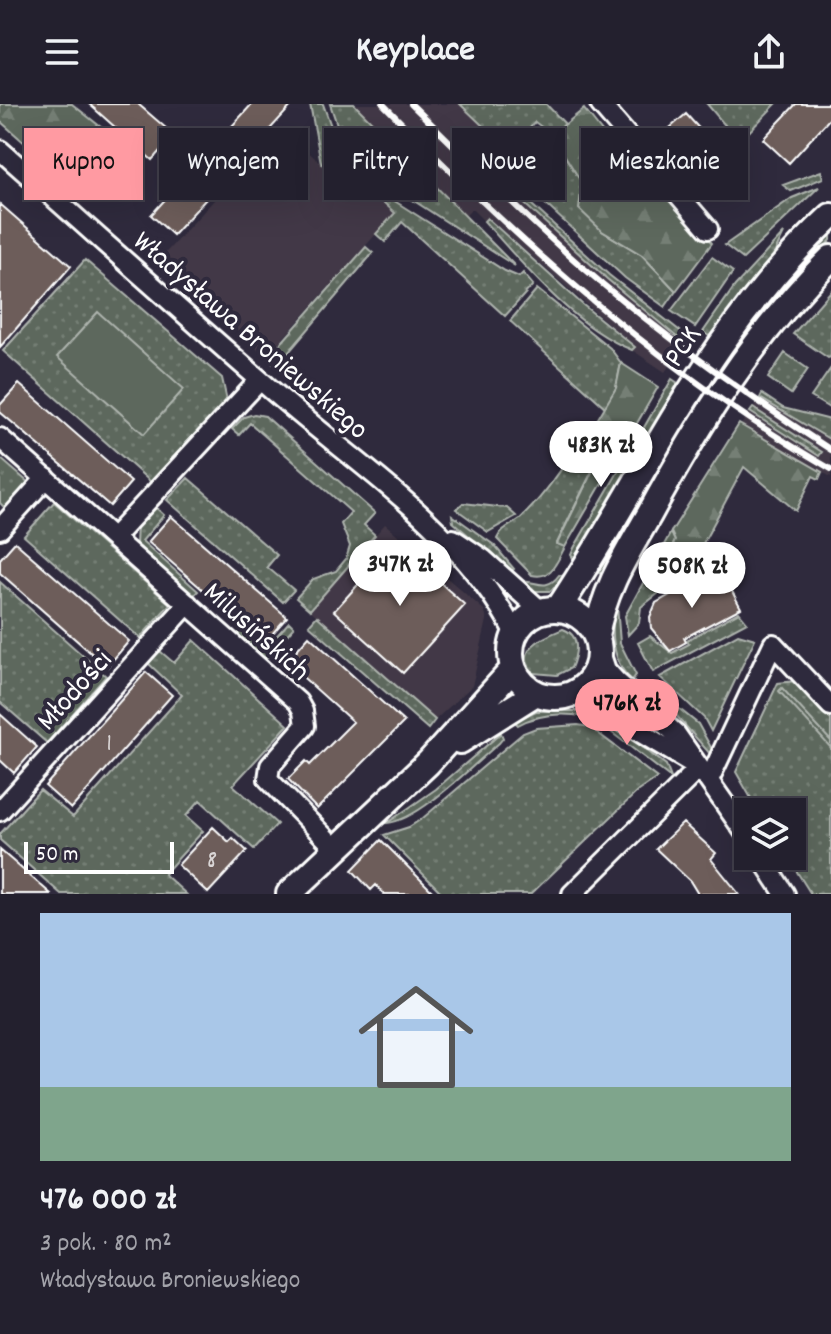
<!DOCTYPE html>
<html lang="pl">
<head>
<meta charset="utf-8">
<style>
  body { margin:0; font-family:Dekko,sans-serif; background:#2b2836; color:#f1f3f6; height:100vh; display:flex; flex-direction:column; font-size:30px; white-space:nowrap }
  * { box-sizing:border-box; margin:0 }
  p { font-size:26px; color:#a3a3aa }
  .icon { flex:none; width:44px; height:44px; fill:none; stroke:currentColor; stroke-width:2; stroke-linecap:round; stroke-linejoin:round }
  .map { position:relative; height:790px; overflow:hidden }
  .side { display:flex; flex-direction:column; background:#23202e; flex:1 }
  .side>* { flex:none }
  .top-card { position:absolute; left:24px; top:24px; width:784px; height:72px; display:flex; gap:16px }
  .controls { position:absolute; left:734px; top:694px; display:grid; gap:16px }
  .controls a { display:grid; place-items:center; width:72px; height:72px; border-radius:0px; background:#23202e; box-shadow:0 8px 32px #0002,0 0 0 2px #403e4a; font-size:40px }
  .scale { position:absolute; left:24px; bottom:20px; width:150px; box-sizing:border-box; padding-left:8px; border:4px solid #fff; border-top:0; font-size:22px; line-height:28px; white-space:nowrap; color:#fff; -webkit-text-stroke:6px #2f2a3d; paint-order:stroke }
  .price { position:absolute; translate:-50% -68px; padding:0 18px; border-radius:28px; background:#fff; color:#222; font-size:26px; line-height:52px; filter:drop-shadow(0 2px 4px #0008) }
  .price::after { content:''; position:absolute; left:50%; top:48px; width:24px; height:18px; margin-left:-12px; background:inherit; clip-path:polygon(0 0,100% 0,50% 100%) }
  .price.current { background:#ff9aa2; color:#111 }
  ul { padding:0; list-style:none }
  li { display:grid; align-content:center; gap:16px; height:424px; padding:0 40px }
  li+li { border-top:2px solid #403e4a }
  li span { display:grid; place-items:center; height:248px; border-radius:0px; color:#555 }
  li>.icon { margin-inline-start:auto }
  span .icon { width:144px; height:144px; fill:#fffc; stroke-width:1 }
  li b { font-size:34px }
  .pill { padding:0 28px; border-radius:0px; background:#23202e; box-shadow:0 8px 32px #0002,0 0 0 2px #403e4a; font-size:28px; line-height:72px }
  .pill.current { background:#ff9aa2; color:#111 }
  header { display:flex; justify-content:space-between; align-items:center; height:104px; padding:0 40px; background:#23202e; font-size:36px; font-weight:700 }
  .map>svg:first-child { display:block }
  .built { fill:#423946 }
  .grass { fill:url(#grass-dots); stroke:#aeb4ae; stroke-width:2 }
  .forest { fill:url(#forest-firs); stroke:#aeb4ae; stroke-width:2 }
  .pitch { fill:#5d685d; stroke:#aeb4ae; stroke-width:2 }
  .building { fill:#6d5d5a; stroke:#fff; stroke-width:2 }
  .lines { fill:none; stroke-linecap:round; stroke-linejoin:round }
  .minor-casing { stroke:#fff; stroke-width:24 }
  .tertiary-casing { stroke:#fff; stroke-width:30 }
  .minor { stroke:#2f2a3d; stroke-width:18 }
  .tertiary { stroke:#2f2a3d; stroke-width:24 }
  .rail { stroke:#fff; stroke-width:6 }
  .labels { text-anchor:middle; stroke-width:8; stroke-linejoin:round; paint-order:stroke }
  .number-label { font-size:26px; fill:#dad6d6 }
  .street-label { font-size:30px; fill:#fff; stroke:#2f2a3d }
</style>
</head>
<body>
<header><svg class="icon" aria-label="menu" viewBox="0 0 24 24"><path d="M4 6h16M4 12h16M4 18h16"/></svg>Keyplace<svg class="icon" aria-label="share" viewBox="0 0 24 24"><path d="M12 15V3M7 8l5-5 5 5M5 13v7h14v-7"/></svg></header>
<div class="map">
<svg width="831" height="790" viewBox="0 0 831 790">
  <defs>
    <pattern id="grass-dots" width="8" height="8" patternUnits="userSpaceOnUse" patternTransform="scale(2)"><rect width="8" height="8" fill="#5d685d"/><path d="M2 2h.1M6 6h.1" fill="none" stroke="#757f75" stroke-width="1.8" stroke-linecap="round"/></pattern>
    <pattern id="forest-firs" width="22" height="20" patternUnits="userSpaceOnUse" patternTransform="scale(2)"><rect width="22" height="20" fill="#5d685d"/><path d="M5 1l3.5 6h-7zM16 11l3.5 6h-7z" fill="#757f75"/></pattern>
  </defs>
  <rect width="100%" height="100%" fill="#2f2a3d"/>
  <filter id="ink" filterUnits="userSpaceOnUse"><feTurbulence type="fractalNoise" baseFrequency=".0125" numOctaves="2"/><feDisplacementMap in="SourceGraphic" scale="16" xChannelSelector="R" yChannelSelector="G"/><feConvolveMatrix kernelMatrix="1 2 1 2 8 2 1 2 1" color-interpolation-filters="sRGB"/></filter>
  <g filter="url(#ink)">
    <!-- built -->
    <path class="built" d="M354 0H460L506 44 496 54 509 66 503 73 521 91 518 93 607 175 684 239 665 268 632 246 635 243 488 114 484 117 472 105 465 112Z
      M281 23 349 85 370 86 395 109 266 253 159 156Z
      M760 294 831 336V373L741 321Z
      M385 420 484 506 487 516 472 582 435 616 310 506Z"/>
    <!-- grass -->
    <path class="grass" d="M310 0H323L338 42 340 69 333 71 321 59Z
      M330 0H354L515 162 374 71 394 51 377 35 347 68 344 41Z
      M460 0H546L565 20 552 31 535 18 515 41 543 64 561 46 582 79 602 127 642 151 676 187 665 203 625 174 496 54 505 43Z
      M707 0H776L739 38Z
      M821 67 823 74 791 87 783 81Z
      M819 83 743 155 725 141 792 94Z
      M374 84 505 167 519 173 523 169 533 181 505 212 402 118 385 138 376 130 395 109 370 86Z
      M521 91 609 171 680 227 687 236 684 239 607 175 518 94Z
      M487 114 583 201 635 243 632 246C576 224 524 162 484 117Z
      M784 129 773 152 709 232 703 228 735 182Z
      M831 131V136L782 188 742 240 736 237 792 170Z
      M366 143 373 149 277 262 268 254Z
      M712 153 733 168 695 223 671 207Z
      M85 156 222 274 227 297 152 379 3 247Z
      M537 185 610 244 621 259 616 284 606 304 510 217Z
      M831 187V253L828 254 793 230Z
      M785 249 808 265 791 290 768 274Z
      M831 264V305L811 293Z
      M672 275 678 279 575 457 571 451 574 444Z
      M762 290 783 304 831 316V336L760 294Z
      M753 304 822 348 819 352 750 308Z
      M694 308 601 470 597 468 667 344 670 345Z
      M254 310 265 312 375 409 364 421 375 431 310 506 296 494 313 475 336 467 346 455 350 442 341 420 351 408 250 319 239 331 232 325 244 313Z
      M597 316 611 328 557 439 565 443C557 457 552 476 532 471L497 435C502 423 511 422 520 415 551 386 571 348 597 316Z
      M0 354 29 379 6 405 0 399Z
      M188 374 277 451 267 463 294 486 283 498 167 396Z
      M54 398 170 500 140 534 24 432Z
      M463 399 507 404 516 412 488 428 456 405Z
      M153 401 164 411 142 437 198 487 193 492 136 441 137 420Z
      M452 411 494 441 514 465 511 468 453 418Z
      M671 428 675 437 661 466 664 485 641 503 639 519 628 531 625 512Z
      M559 471 566 472 550 487H532L519 478C534 474 545 490 559 471Z
      M0 478 106 572 47 639 0 598Z
      M617 501 620 539 636 571 632 576C612 560 609 524 617 501Z
      M739 508 747 518 653 568 638 539 650 532 672 549 689 540 687 536Z
      M317 512 435 616 428 625 309 521Z
      M289 518 294 523 265 555 237 531 241 526 264 546Z
      M563 525C581 531 577 550 571 564L557 571 534 569C512 545 546 532 563 525Z
      M738 530 755 535 711 627 704 614 660 573Z
      M194 536 288 621 233 681 277 720 254 745 200 696 186 712 203 727 164 770 186 790H61L0 736V730L40 686 73 713 182 591 148 559 160 547 174 559Z
      M796 577 831 616V790H811L787 752H792V708H759L736 668 778 579Z
      M647 579 698 620 714 649 711 651 675 610 643 584Z
      M536 607H584L604 614 600 618C577 607 541 608 518 621L514 617Z
      M578 621 590 623 657 674 638 687 531 790H443L384 731 409 723 423 714 523 629 536 624Z
      M614 622 666 661 671 674 611 628Z
      M501 629 503 634 499 639C473 661 419 717 387 719L436 685Z"/>
    <!-- forest -->
    <path class="forest" d="M0 0H72L102 24 61 71 0 17Z
      M584 5 626 58 659 77 712 139 676 187 642 151 602 127 579 105 582 79 552 31Z
      M621 259 658 283 565 443 557 440 611 329 597 316 616 284Z
      M739 320 822 368 819 375 813 372 796 407 744 363 701 443 715 457 664 485 660 466 675 437 671 428Z"/>
    <!-- pitch -->
    <path class="pitch" d="M98 208 184 285 144 330 57 253Z
      M782 584 831 637V644L779 587Z"/>
    <!-- building -->
    <path class="building" d="M89 0H138L174 31 152 56Z
      M252 0H293L173 131 151 111Z
      M796 0H831V13L789 59 763 35Z
      M686 10 705 31 699 37 722 63 698 84 656 36Z
      M534 25 553 41 540 56 521 40Z
      M0 100 71 162 0 243Z
      M19 280 131 378 110 402 0 308V301Z
      M171 412 287 513 264 539 148 438Z
      M15 438 129 537 107 563 0 469V455Z
      M396 439 465 501 403 569 334 507Z
      M714 466 723 483 728 480 741 504 684 534 686 538 670 547 651 524 650 513 656 499Z
      M309 532 404 618 317 705 288 675 306 657 310 661 353 618 286 558Z
      M146 568 172 591 71 705 45 682Z
      M0 610 37 643 14 669 0 656Z
      M683 719 716 749 711 755 739 790H698L690 777 656 745Z
      M213 723 229 738 233 734 247 747 208 789 178 761Z
      M381 736 435 790H384L376 781 371 786 352 766Z
      M0 746 51 790H0Z"/>
    <g class="lines">
      <!-- minor casing -->
      <g class="minor-casing">
        <path id="minor" d="M600 0 708 125
          M0 46C94 129 187 213 282 295 364 366 465 430 515 530
          M0 334 298 598 303 607 305 622 270 662 268 675 335 744
          M0 425 46 374
          M113 434 260 276
          M453 435 483 455 541 507
          M600 548 606 566 617 578 676 630 748 733
          M574 589 693 660
          M709 676 773 540 831 602
          M0 707 188 500
          M760 752 785 790
          M572 790 699 664"/>
      </g>
      <!-- tertiary casing -->
      <g class="tertiary-casing">
        <path id="tertiary" d="M558 505C650 367 705 229 831 112
          M511 549a44 44 0 1 1 88 0a44 44 0 1 1-88 0Z
          M596 533C603 487 626 451 649 411 699 319 756 228 831 154
          M460 637 536 589
          M289 790 428 659 513 565"/>
      </g>
      <!-- minor -->
      <use href="#minor" class="minor"/>
      <!-- tertiary -->
      <use href="#tertiary" class="tertiary"/>
      <!-- rail -->
      <path class="rail" d="M383 0C520 139 661 268 831 365
        M411 0C467 54 521 110 580 161 659 229 743 289 831 346"/>
    </g>
  </g>
  <g class="labels">
    <!-- number labels -->
    <g class="number-label">
      <text x="109" y="646">1</text>
      <text x="212" y="763">8</text>
    </g>
    <!-- street labels -->
    <g class="street-label">
      <text transform="translate(252 230) rotate(41)" y="10">Władysława Broniewskiego</text>
      <text transform="translate(681 241) rotate(-56)" y="10">PCK</text>
      <text transform="translate(258 526) rotate(42)" y="10">Milusińskich</text>
      <text transform="translate(73 585) rotate(-48)" y="10">Młodości</text>
    </g>
  </g>
</svg>
<div class="controls">
<a><svg class="icon" aria-label="layers" viewBox="0 0 24 24"><path d="M12 4l9 5-9 5-9-5zM3 14l9 5 9-5"/></svg></a>
</div>
<div class="scale">50 m</div>
<b class="price" style="left:601px;top:385px">483K zł</b>
<b class="price" style="left:400px;top:504px">347K zł</b>
<b class="price" style="left:692px;top:506px">508K zł</b>
<b class="price current" style="left:627px;top:643px">476K zł</b>
<div class="top-card">
<a class="pill current">Kupno</a>
<a class="pill">Wynajem</a>
<a class="pill">Filtry</a>
<a class="pill">Nowe</a>
<a class="pill">Mieszkanie</a>
</div>
</div>
<section class="side">
<ul>
<li><span style="background:linear-gradient(#a9c7e8 70%,#7fa58c 0)"><svg class="icon" aria-label="home" viewBox="0 0 24 24"><path d="M3 11l9-7 9 7M6 9v11h12V9"/></svg></span><div><b>476 000 zł</b><p>3 pok. · 80 m²</p><p>Władysława Broniewskiego</p></div></li>
</ul>
</section>
</body>
</html>
